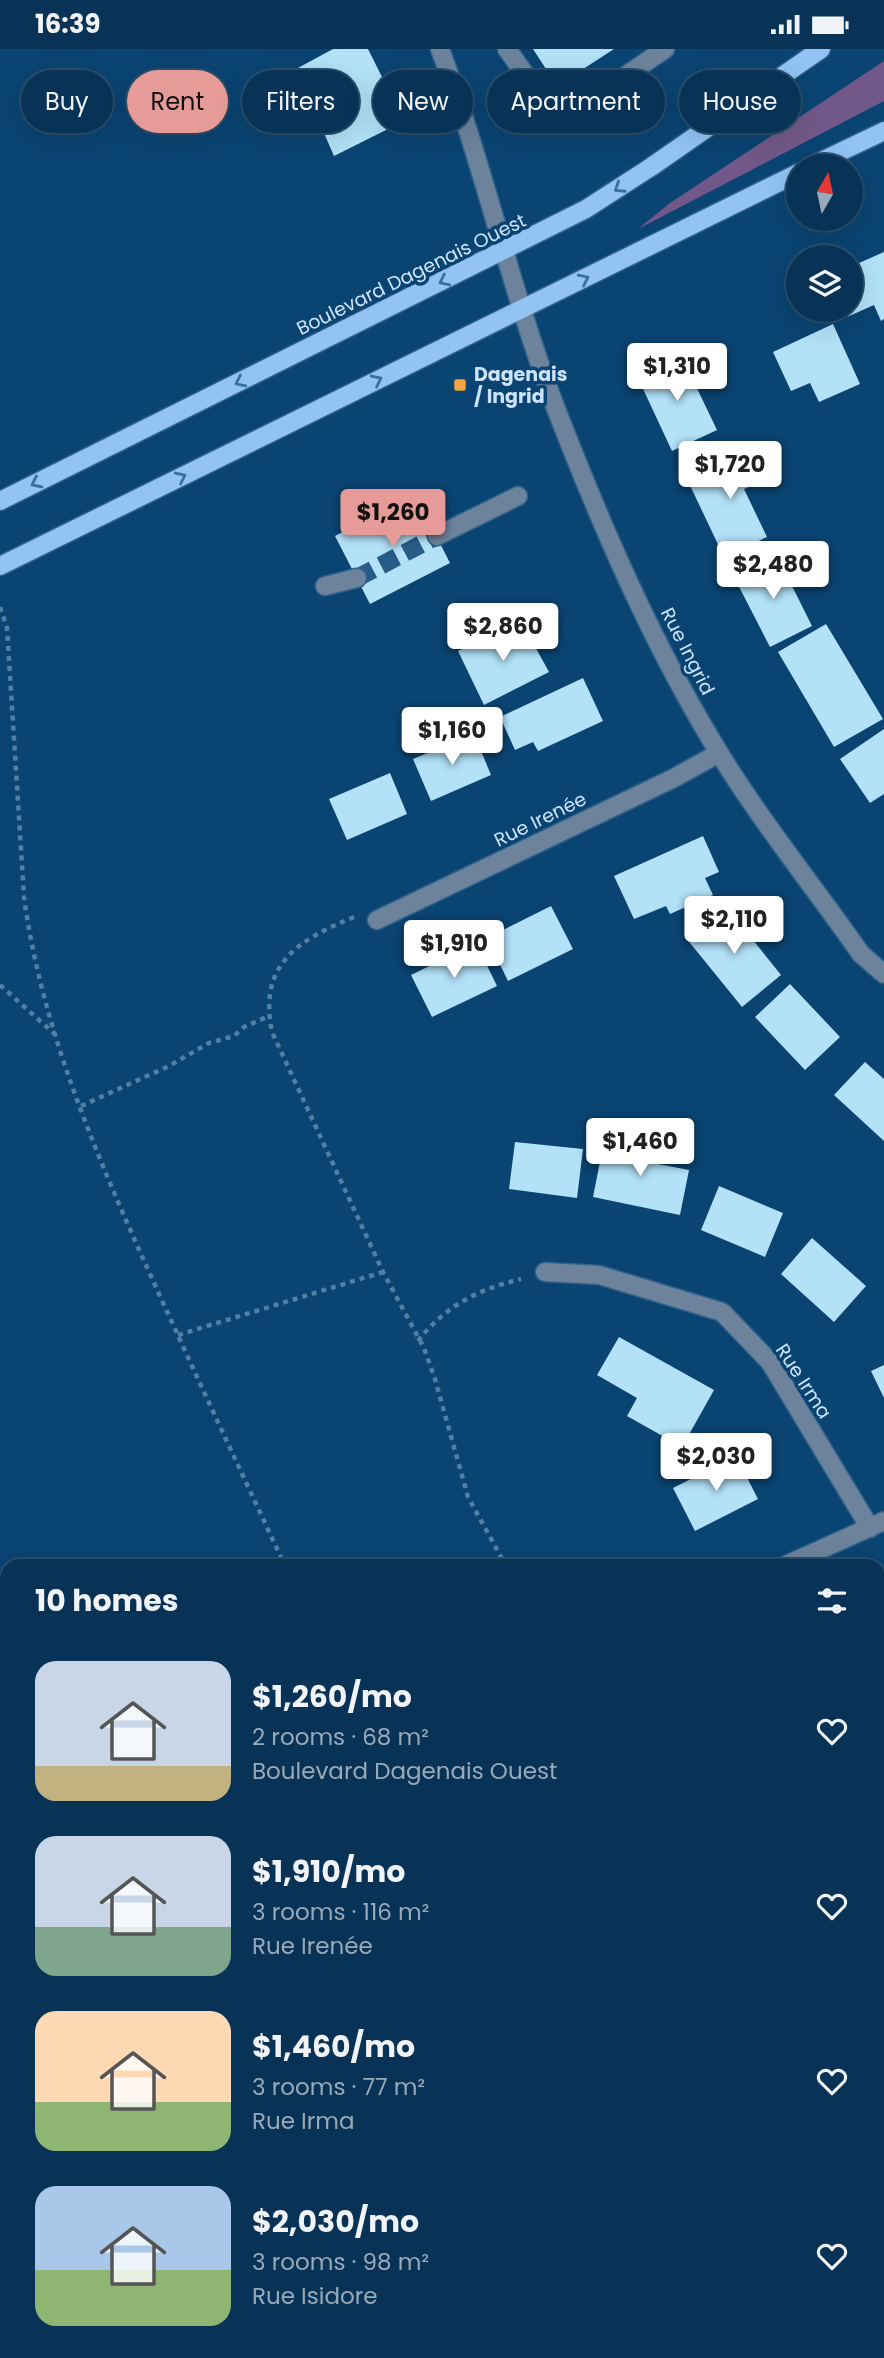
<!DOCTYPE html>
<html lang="en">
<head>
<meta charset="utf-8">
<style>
  body { margin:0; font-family:Poppins,sans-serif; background:#163f60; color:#f1f3f6; height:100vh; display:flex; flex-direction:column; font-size:26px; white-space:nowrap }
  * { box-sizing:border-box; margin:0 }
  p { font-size:23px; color:#98aab9 }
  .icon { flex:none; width:38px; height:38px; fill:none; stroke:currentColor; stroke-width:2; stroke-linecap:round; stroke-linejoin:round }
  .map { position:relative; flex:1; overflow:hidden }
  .side { position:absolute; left:0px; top:1510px; width:886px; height:800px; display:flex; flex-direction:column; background:#083356; border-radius:21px 21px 0 0; box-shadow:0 7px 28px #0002,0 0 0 2px #294e6c }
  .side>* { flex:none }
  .guide { position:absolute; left:21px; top:21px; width:844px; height:63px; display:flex; gap:14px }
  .needle { width:46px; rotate:9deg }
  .tools { position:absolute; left:786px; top:105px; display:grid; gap:14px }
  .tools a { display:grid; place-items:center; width:77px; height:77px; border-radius:50%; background:#083356; box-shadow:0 7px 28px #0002,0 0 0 2px #294e6c; font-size:35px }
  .price { position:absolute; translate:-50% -60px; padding:0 16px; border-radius:7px; background:#fff; color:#222; font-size:23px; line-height:46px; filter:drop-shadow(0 2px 4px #0008) }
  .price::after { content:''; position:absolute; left:50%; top:42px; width:21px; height:16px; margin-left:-10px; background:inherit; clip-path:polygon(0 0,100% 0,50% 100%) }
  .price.on { background:#e69b98; color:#111 }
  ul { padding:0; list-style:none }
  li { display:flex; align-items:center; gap:21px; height:175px; padding:0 35px }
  li span { display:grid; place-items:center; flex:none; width:196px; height:140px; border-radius:21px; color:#555 }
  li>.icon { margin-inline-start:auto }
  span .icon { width:84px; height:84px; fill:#fffc; stroke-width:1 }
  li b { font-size:30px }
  h2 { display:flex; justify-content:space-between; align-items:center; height:84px; padding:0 35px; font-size:30px }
  .chip { padding:0 24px; border-radius:32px; background:#083356; box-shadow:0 7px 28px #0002,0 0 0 2px #294e6c; font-size:24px; line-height:63px }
  .chip.on { background:#e69b98; color:#111 }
  .status { display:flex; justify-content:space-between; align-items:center; height:49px; padding:0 35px; background:#083356; direction:ltr }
  .status svg { height:19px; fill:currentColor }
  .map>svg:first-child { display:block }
  .green { fill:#725888 }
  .building { fill:#b2e1f8 }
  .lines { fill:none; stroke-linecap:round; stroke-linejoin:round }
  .minor-tunnel { stroke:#275c86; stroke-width:18; stroke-dasharray:18 9; stroke-linecap:butt }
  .minor-casing { stroke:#2d618a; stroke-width:21 }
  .major-casing { stroke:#2d618a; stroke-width:21 }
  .path { stroke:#527fa4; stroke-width:4.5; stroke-dasharray:5 5; stroke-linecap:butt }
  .minor { stroke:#6c839b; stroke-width:18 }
  .major { stroke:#92c3f3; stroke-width:18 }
  .oneway { stroke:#3a709f }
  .poi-dot { fill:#f3a442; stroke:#0a4472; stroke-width:2.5 }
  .labels { text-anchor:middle; stroke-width:7; stroke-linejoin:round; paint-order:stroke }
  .street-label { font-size:19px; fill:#cde3f9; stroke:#0a4472 }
  .poi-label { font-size:19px; font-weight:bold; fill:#cde3f9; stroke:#0a4472; text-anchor:start }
</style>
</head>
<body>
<div class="status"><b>16:39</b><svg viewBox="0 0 49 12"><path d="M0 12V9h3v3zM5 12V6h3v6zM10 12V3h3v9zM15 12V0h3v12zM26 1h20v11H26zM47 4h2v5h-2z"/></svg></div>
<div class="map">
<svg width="884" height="2309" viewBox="0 0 884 2309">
  <rect width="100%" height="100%" fill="#0a4472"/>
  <!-- green -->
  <path class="green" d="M884 12V52L638 180 670 154Z"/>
  <!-- building -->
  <path class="building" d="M333 0H368L404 72 334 107 296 20Z
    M533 0H614L557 37Z
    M884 203V270L881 272 874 256 847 268 844 261H850V218Z
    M833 275 860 335 819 353 810 334 791 342 773 303Z
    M681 306 717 381 672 402 637 327Z
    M750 399 765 431 744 440 767 488 724 508 686 428Z
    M415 445 450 514 370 555 335 487Z
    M777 507 812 577 770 598 734 528Z
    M521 572 549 623 484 656 458 602Z
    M826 575 883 670 834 698 778 603Z
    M583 629 603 672 538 702 533 693 515 701 500 668Z
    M884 680V745L870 754 840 710Z
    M474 685 491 726 431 752 413 710Z
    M390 724 407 765 347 791 329 750Z
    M703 787 719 823 705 829 713 846 670 865 666 857 634 870 614 827Z
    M551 857 573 900 508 932 487 889Z
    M726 857 781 926 742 958 686 889Z
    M476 894 497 937 432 968 411 926Z
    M790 935 840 988 805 1021 755 968Z
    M865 1013 884 1030V1092L834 1046Z
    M604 1092 635 1098 636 1093 661 1098 658 1115 689 1121 680 1166 593 1148Z
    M515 1093 583 1100 577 1149 509 1140Z
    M719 1137 783 1164 765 1208 701 1181Z
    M812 1189 866 1237 834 1273 781 1225Z
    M619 1288 714 1341 682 1398 627 1367 637 1349 597 1326Z
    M884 1316V1349L871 1322Z
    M736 1407 758 1450 695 1482 673 1439Z
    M884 1552V1620L878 1622V1555Z
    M884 1766V1823L878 1825V1768Z
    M0 1852H7V1899H0Z
    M7 2153V2210L0 2212V2154Z
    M180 2303H238L241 2309H182Z"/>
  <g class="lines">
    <!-- minor-tunnel -->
    <path class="minor-tunnel" d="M357 529 437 487"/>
    <!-- minor casing -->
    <g class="minor-casing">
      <path id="minor" d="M440 0C483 115 510 237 553 352 599 471 651 593 718 702 760 771 814 838 861 905L884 925
        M507 0 551 62 557 65 575 61 665 0
        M437 487 518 447
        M325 537 357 529
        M377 871 674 729 719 704
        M545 1223 599 1226 722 1263 770 1313 870 1479
        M784 1517 884 1472"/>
    </g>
    <!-- major casing -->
    <g class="major-casing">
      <path id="major" d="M811 117 884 82
        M0 452 586 160 651 118 821 0
        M0 517 798 124"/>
    </g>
    <!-- path -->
    <path class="path" d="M0 558 7 579 24 848C41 975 93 1098 145 1214 191 1316 238 1416 285 1517
      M354 868C298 891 258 915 272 983L383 1223 424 1299 435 1330 468 1448 506 1517
      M0 936 58 988
      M81 1057 169 1017 209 994 234 987 244 978 269 967
      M178 1286 383 1223
      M418 1292C445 1257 479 1240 521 1230
      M878 1910 884 1905
      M878 2206 884 2217
      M679 2303 682 2309"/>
    <!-- minor -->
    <use href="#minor" class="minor"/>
    <!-- major -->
    <use href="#major" class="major"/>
  </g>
  <!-- one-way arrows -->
  <defs><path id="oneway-chevron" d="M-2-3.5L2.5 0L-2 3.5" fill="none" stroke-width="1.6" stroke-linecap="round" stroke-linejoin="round" transform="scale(1.75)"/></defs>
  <g class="oneway">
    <use href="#oneway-chevron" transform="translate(619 139) rotate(147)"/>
    <use href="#oneway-chevron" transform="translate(584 230) rotate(-26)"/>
    <use href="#oneway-chevron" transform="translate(444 232) rotate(154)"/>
    <use href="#oneway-chevron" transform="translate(377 331) rotate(-26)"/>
    <use href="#oneway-chevron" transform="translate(240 333) rotate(154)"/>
    <use href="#oneway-chevron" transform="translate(181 428) rotate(-26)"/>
    <use href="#oneway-chevron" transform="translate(36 434) rotate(154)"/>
  </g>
  <!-- markers -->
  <rect class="poi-dot" x="453" y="329" width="14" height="14" rx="3.5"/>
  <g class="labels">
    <!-- street labels -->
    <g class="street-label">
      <text transform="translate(411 225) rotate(-26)" y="7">Boulevard Dagenais Ouest</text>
      <text transform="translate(688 602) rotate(63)" y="7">Rue Ingrid</text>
      <text transform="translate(540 770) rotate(-26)" y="7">Rue Irenée</text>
      <text transform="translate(804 1332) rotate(57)" y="7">Rue Irma</text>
    </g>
    <!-- poi labels -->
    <g class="poi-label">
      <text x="474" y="332">Dagenais<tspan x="474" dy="22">/ Ingrid</tspan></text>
    </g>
  </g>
</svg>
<div class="tools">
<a><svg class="needle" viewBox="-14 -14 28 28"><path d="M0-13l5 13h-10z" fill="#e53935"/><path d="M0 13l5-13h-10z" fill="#98aab9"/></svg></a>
<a><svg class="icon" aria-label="layers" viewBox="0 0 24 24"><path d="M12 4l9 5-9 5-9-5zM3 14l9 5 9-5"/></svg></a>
</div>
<b class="price" style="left:677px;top:354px">$1,310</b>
<b class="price" style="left:730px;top:452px">$1,720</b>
<b class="price on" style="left:393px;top:500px">$1,260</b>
<b class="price" style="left:773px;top:552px">$2,480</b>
<b class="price" style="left:503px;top:614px">$2,860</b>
<b class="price" style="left:452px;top:718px">$1,160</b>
<b class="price" style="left:734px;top:907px">$2,110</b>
<b class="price" style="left:454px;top:931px">$1,910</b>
<b class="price" style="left:640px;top:1129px">$1,460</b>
<b class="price" style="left:716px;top:1444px">$2,030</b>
<div class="guide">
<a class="chip">Buy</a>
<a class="chip on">Rent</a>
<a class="chip">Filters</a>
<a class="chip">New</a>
<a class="chip">Apartment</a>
<a class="chip">House</a>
</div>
<section class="side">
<h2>10 homes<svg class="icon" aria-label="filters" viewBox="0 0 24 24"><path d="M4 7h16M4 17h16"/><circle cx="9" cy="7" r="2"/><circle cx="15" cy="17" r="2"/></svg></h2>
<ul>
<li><span style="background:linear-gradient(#c9d6e8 75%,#c2b280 0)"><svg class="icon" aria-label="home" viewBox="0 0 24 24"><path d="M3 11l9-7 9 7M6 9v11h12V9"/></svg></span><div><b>$1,260/mo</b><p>2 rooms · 68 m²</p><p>Boulevard Dagenais Ouest</p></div><svg class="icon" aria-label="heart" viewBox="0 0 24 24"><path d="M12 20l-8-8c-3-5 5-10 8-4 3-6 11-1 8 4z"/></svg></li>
<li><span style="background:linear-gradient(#c9d6e8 65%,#7fa58c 0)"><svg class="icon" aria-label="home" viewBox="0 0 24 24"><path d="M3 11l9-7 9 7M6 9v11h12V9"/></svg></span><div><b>$1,910/mo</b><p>3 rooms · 116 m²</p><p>Rue Irenée</p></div><svg class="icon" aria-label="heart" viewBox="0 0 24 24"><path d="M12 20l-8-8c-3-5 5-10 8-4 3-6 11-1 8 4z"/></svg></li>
<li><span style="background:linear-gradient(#ffd9b3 65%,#8fb573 0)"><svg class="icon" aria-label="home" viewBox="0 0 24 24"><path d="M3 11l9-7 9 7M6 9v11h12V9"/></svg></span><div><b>$1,460/mo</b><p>3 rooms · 77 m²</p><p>Rue Irma</p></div><svg class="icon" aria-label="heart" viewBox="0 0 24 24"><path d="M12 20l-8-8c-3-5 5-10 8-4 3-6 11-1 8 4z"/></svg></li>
<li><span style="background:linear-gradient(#a9c7e8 60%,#8fb573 0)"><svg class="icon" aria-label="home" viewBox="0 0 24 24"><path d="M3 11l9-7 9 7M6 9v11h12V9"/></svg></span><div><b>$2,030/mo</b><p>3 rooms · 98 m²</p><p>Rue Isidore</p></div><svg class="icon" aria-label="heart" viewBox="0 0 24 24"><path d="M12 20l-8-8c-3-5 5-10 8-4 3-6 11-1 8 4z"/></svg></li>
</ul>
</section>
</div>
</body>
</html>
